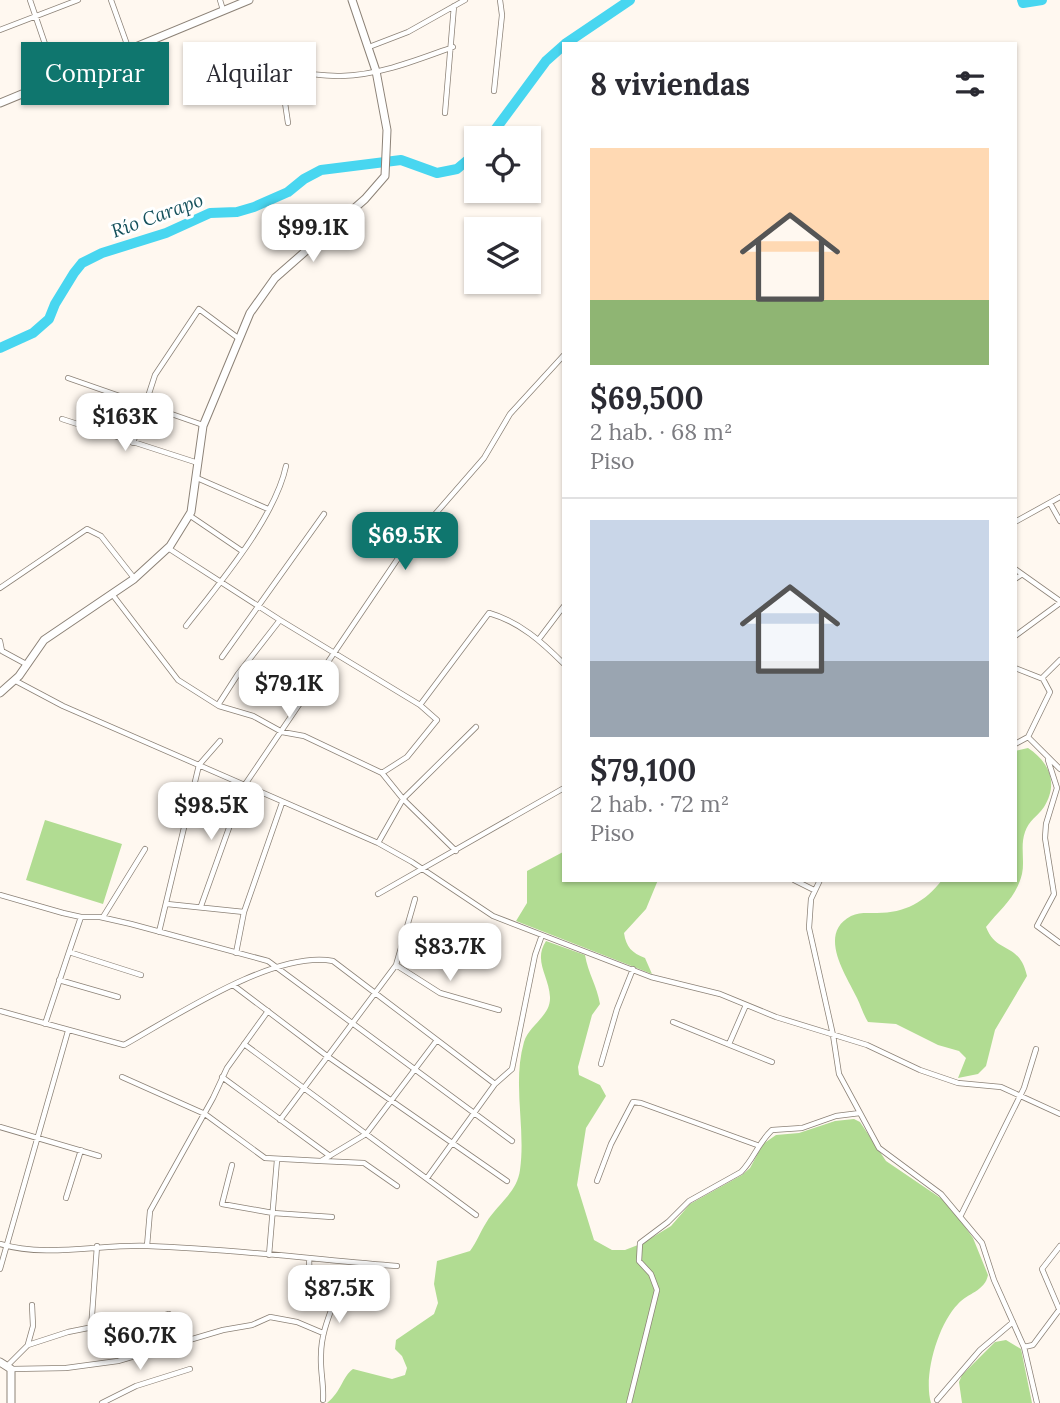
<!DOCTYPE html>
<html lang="es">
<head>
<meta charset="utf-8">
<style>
  body { margin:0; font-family:Lora,serif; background:#f7f7f7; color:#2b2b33; height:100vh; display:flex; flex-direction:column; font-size:26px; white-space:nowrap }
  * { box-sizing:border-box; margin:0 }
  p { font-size:23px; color:#7c7c81 }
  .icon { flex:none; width:38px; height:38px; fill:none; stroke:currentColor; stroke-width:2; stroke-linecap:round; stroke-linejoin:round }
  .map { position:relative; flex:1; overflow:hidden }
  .panel { position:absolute; left:562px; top:42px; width:455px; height:840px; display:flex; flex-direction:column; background:#fff; border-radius:0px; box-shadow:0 2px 5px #0004 }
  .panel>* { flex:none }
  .hud { position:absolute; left:21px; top:42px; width:436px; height:63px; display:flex; gap:14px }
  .fabs { position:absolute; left:464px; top:126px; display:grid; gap:14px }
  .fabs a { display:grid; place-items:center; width:77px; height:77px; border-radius:0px; background:#fff; box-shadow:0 2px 5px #0004; font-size:35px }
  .price { position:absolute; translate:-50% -60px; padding:0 16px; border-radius:14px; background:#fff; color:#222; font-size:23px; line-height:46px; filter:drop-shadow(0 2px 4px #0008) }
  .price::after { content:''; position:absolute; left:50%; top:42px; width:21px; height:16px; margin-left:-10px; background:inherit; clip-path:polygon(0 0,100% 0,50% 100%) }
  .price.current { background:#0f766e; color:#fff }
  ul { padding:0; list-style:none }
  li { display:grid; align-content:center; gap:14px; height:371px; padding:0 28px }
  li+li { border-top:2px solid #e1e1e2 }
  li span { display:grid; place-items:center; height:217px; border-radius:0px; color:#555 }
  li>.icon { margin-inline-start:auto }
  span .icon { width:126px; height:126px; fill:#fffc; stroke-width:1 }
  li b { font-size:30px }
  h2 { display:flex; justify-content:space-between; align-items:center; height:84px; padding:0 28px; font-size:30px }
  .chip { padding:0 24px; border-radius:0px; background:#fff; box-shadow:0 2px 5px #0004; font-size:24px; line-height:63px }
  .chip.current { background:#0f766e; color:#fff }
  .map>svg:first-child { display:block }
  .green { fill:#b1dc92 }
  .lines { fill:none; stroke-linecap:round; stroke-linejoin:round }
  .river { stroke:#48d6f0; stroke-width:10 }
  .street-casing { stroke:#8c8277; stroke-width:6 }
  .secondary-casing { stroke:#8c8277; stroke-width:9 }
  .street { stroke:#fff; stroke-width:4.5 }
  .secondary { stroke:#fff; stroke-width:7 }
  .labels { text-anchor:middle; stroke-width:6; stroke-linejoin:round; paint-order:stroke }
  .water-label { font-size:19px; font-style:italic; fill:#15515c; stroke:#fff }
</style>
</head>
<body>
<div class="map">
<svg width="1060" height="1403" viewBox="0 0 1060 1403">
  <rect width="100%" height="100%" fill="#fff8f0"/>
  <!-- green -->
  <path class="green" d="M1028 748C1049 762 1059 783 1044 807 1037 817 1029 820 1025 832 1020 846 1025 860 1022 874 1016 898 1000 909 986 927 997 955 1019 941 1027 976L995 1030 986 1066 978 1074 958 1078 966 1058 959 1051 938 1045 896 1024 868 1022C863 1014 861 1006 857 998 846 975 817 934 851 916 859 912 868 913 877 913 905 913 925 902 942 880H1015V751Z
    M45 820 122 844 103 904 26 880Z
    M563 852 564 880H658L646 909 624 933C626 947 632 953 645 958L652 974 516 921 527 903V871Z
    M546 941 585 955C588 973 597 986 600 1004L592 1015 578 1067 579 1075 600 1085 606 1096 586 1128 577 1185 594 1240 612 1250H625L643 1243 671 1226 690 1204 742 1175 750 1168 763 1144 776 1135 799 1133 835 1121 854 1119 860 1122 886 1161 942 1199 953 1210 973 1238 988 1275C985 1291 968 1293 958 1304 938 1324 923 1376 931 1403H327C342 1391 342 1377 353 1369L392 1379 405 1375 407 1368 402 1356 395 1349 396 1340 434 1314 438 1303 434 1284 437 1261 470 1251C477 1242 480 1232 486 1223 497 1204 517 1193 520 1170 526 1128 512 1084 524 1042 529 1025 551 1016 550 997 549 976 533 961 546 941Z
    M1006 1340 1021 1349 1032 1403H962L959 1382 962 1375 995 1342Z"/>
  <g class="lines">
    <!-- river -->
    <path class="river" d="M1022 0 1023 3 1042 0
      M565 44 630 0
      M489 138 546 61 564 45
      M0 348 33 333 49 319 55 304 74 273 82 263 102 253 166 233 210 213 237 212 254 207 288 192 304 179 321 170 401 160 437 173 457 169 476 153"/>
    <!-- street casing -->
    <g class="street-casing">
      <path id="street" d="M30 0 57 79
        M111 0 129 50
        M220 0 223 10
        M0 30 78 0
        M369 47 408 32 465 0
        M494 91 502 15 500 0
        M445 113 454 6
        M288 123 281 76C301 71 321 76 341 76 380 75 417 60 453 47
        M68 378 203 425
        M62 419 198 463
        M133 443 155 375 199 309 238 338
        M197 478 268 509
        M1050 503 1060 521
        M189 515 242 551
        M1015 522 1060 497
        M168 548 280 620 420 705 437 720 407 757 382 773
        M1015 569 1060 601
        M1015 579 1021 575
        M0 588 87 529 101 536 134 578
        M112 594 178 680 219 706 253 716 282 732 304 736 382 773 403 799 456 851
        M186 626C219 584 275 518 286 466
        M1015 636 1060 603
        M539 639 564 606
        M0 641 2 651 26 664
        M222 657 324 514
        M1015 668 1043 679 1050 692 1028 737 1015 744
        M1042 678 1060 660
        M14 680 63 706 378 843 412 862 493 916 542 935 651 977 720 994 776 1017 867 1045 920 1070 958 1083 1001 1087 1060 1114
        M218 705 238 674 280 620
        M420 705 489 613C520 622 542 642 564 664
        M1029 738 1060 769
        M1048 760 1057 788 1046 824 1045 838 1054 894 1037 926 1060 943
        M378 843 403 799 476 727
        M794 880 814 890
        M820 880 811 899 809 928 833 1035 839 1074 879 1148 941 1194 982 1243 994 1280 1024 1347 1037 1403
        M378 894 564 788
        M0 895 63 913 81 917H100L131 924 268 961 512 1141
        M167 904 244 912
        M201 906 244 786 403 551 484 458 510 414 564 355
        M103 917 145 849
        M159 932 199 765 220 741
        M69 952 81 917
        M236 953 244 912 282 803
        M396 965 440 993 499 1010
        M59 980 118 997
        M233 985 327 1056 507 1181
        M0 1011 124 1045C176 1016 274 950 333 961L495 1084
        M673 1022 772 1062
        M45 1024 69 952 141 975
        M244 1044 476 1215
        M729 1044 746 1005
        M601 1064 617 1009 633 969
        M122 1077 205 1114 265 1158 321 1161 366 1134 437 1040
        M222 1077 330 1156
        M280 1120 396 965 415 899
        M0 1127 99 1156
        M321 1161 364 1163 397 1186
        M232 1165 222 1204 273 1213 332 1217
        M427 1178 495 1084 512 1069 535 955 542 935
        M597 1181 611 1144 633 1102 641 1103 757 1145
        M66 1198 81 1150
        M961 1215 1024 1088 1036 1049
        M0 1244C47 1258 100 1244 148 1246 231 1249 314 1259 397 1266
        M147 1246 150 1211 213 1098 227 1068 268 1011
        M1060 1246 1042 1269 1060 1311
        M269 1255 277 1160
        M309 1258 310 1286 333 1305C327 1321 321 1337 321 1355 320 1370 324 1384 323 1400
        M0 1269 68 1031
        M91 1329 97 1246
        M28 1344 33 1326 32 1305
        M1024 1347 1033 1345 1059 1310
        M8 1365 28 1345 68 1332 88 1328 118 1329 169 1314
        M12 1369 66 1368 118 1361 223 1330 252 1325 270 1317 297 1322 323 1333
        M937 1400 980 1350 1013 1322
        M102 1403 136 1386 190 1369
        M629 1403 657 1290 651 1274 639 1261 640 1243 668 1222 689 1201 741 1172C754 1159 758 1143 772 1130L802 1128 836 1116 860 1113"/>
    </g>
    <!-- secondary casing -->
    <g class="secondary-casing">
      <path id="secondary" d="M0 103 249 0
        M0 693 19 676 44 640 134 579 170 546 191 512 203 426 250 313 275 278 365 199 385 176 387 130 376 71 352 0
        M0 1362 11 1369V1403"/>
    </g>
    <!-- street -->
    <use href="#street" class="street"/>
    <!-- secondary -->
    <use href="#secondary" class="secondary"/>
  </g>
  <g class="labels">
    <!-- water labels -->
    <g class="water-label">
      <text transform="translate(157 215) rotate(-20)" y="7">Río Carapo</text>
    </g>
  </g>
</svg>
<div class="fabs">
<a><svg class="icon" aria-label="locate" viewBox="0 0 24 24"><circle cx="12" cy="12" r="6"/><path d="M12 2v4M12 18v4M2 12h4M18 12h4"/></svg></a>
<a><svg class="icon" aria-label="layers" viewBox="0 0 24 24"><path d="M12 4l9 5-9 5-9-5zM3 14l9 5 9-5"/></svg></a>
</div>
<b class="price" style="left:313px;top:264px">$99.1K</b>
<b class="price" style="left:125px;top:453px">$163K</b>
<b class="price current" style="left:405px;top:572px">$69.5K</b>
<b class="price" style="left:289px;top:720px">$79.1K</b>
<b class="price" style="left:211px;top:842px">$98.5K</b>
<b class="price" style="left:450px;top:983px">$83.7K</b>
<b class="price" style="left:339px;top:1325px">$87.5K</b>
<b class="price" style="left:140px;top:1372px">$60.7K</b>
<div class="hud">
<a class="chip current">Comprar</a>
<a class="chip">Alquilar</a>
</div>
<section class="panel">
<h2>8 viviendas<svg class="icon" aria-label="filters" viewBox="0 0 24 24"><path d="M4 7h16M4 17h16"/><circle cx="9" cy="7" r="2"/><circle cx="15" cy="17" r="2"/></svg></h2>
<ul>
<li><span style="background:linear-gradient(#ffd9b3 70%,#8fb573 0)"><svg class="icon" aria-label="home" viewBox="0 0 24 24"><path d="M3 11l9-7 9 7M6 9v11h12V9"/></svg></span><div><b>$69,500</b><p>2 hab. · 68 m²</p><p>Piso</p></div></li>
<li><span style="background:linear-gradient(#c9d6e8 65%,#9aa5b1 0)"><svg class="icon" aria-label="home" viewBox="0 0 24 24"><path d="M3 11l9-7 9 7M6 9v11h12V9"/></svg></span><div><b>$79,100</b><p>2 hab. · 72 m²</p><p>Piso</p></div></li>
</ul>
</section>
</div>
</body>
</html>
